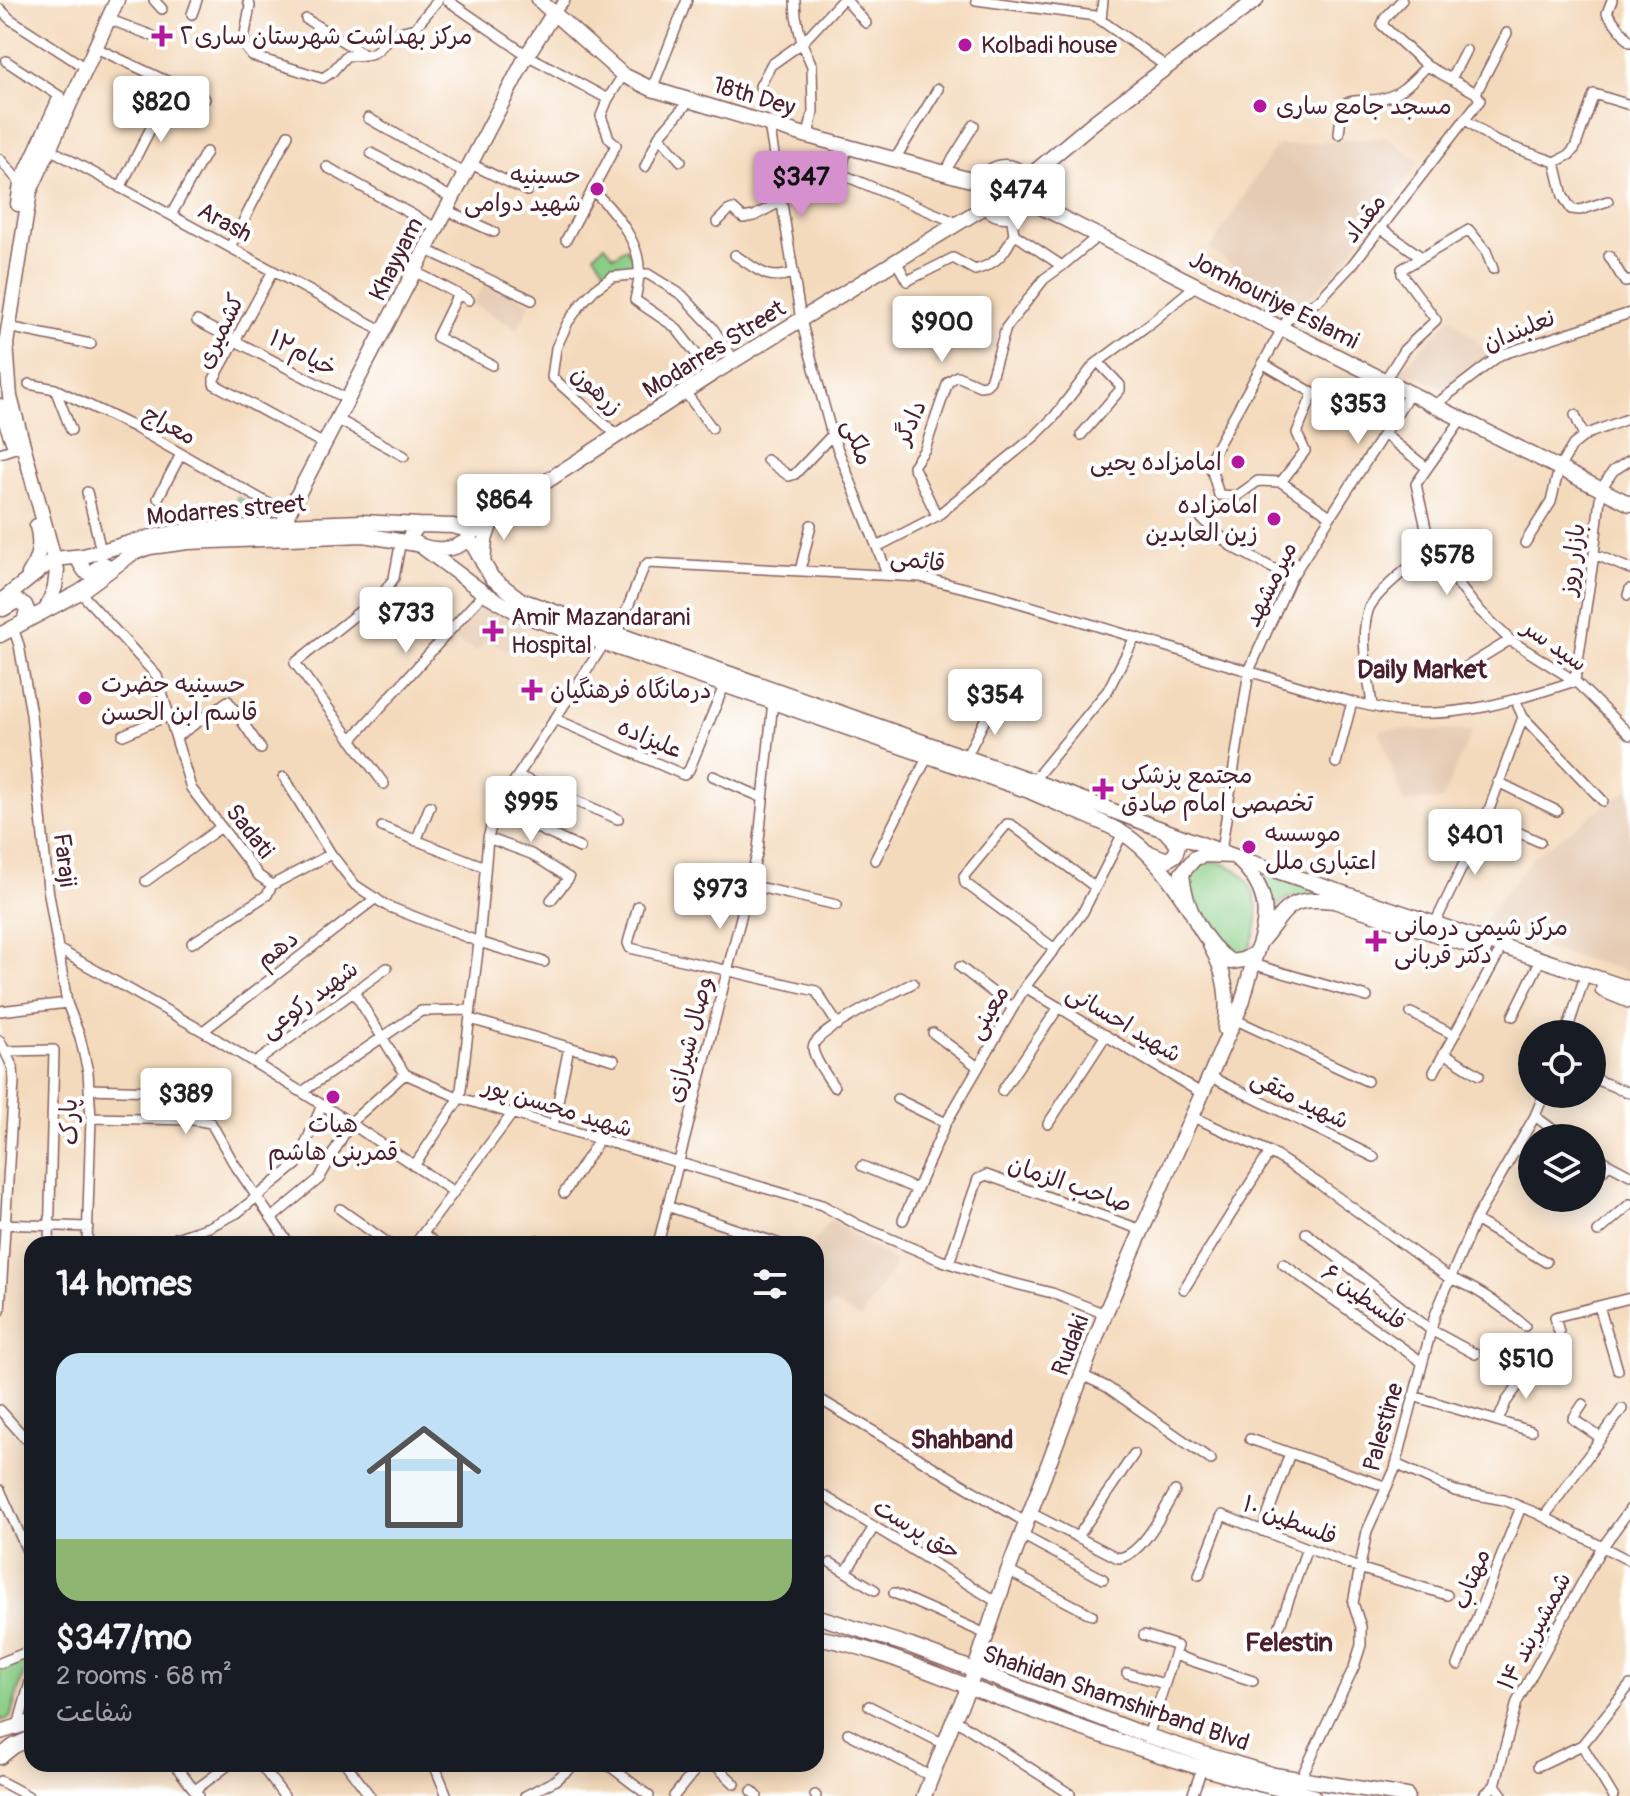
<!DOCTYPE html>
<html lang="en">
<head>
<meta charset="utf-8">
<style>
  body { margin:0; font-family:Pangolin,"Playpen Sans Arabic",sans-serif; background:#242831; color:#f1f3f6; height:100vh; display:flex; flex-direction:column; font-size:30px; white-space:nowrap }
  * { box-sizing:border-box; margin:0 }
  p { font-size:26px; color:#9ea1a6 }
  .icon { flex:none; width:44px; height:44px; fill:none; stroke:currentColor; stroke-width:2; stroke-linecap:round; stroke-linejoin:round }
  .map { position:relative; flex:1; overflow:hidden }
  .side { position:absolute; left:24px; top:1236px; width:800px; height:536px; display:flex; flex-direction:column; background:#171b24; border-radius:24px; box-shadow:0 4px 20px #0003 }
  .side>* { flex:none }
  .controls { position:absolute; left:1518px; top:1020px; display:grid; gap:16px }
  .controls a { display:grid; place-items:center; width:88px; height:88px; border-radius:50%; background:#171b24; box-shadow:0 4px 20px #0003; font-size:40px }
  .price { position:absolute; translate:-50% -68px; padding:0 18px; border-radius:8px; background:#fff; color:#222; font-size:26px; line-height:52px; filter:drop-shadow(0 2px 4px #0008) }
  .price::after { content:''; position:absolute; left:50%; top:48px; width:24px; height:18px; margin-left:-12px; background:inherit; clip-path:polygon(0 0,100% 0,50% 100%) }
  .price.current { background:#d690ce; color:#111 }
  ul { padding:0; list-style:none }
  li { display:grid; align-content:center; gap:16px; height:424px; padding:0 32px }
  li span { display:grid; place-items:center; height:248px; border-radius:24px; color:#555 }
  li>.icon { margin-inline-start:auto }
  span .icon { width:144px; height:144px; fill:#fffc; stroke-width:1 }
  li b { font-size:34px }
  h2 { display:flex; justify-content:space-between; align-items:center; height:96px; padding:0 32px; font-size:34px }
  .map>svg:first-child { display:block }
  .built { fill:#e5cbb2 }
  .green { fill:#8acd86; stroke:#6a7658; stroke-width:2 }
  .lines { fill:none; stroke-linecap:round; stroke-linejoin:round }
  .street-casing { stroke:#86605e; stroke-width:12 }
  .secondary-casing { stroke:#86605e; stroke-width:17 }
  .primary-casing { stroke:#86605e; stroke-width:17 }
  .street { stroke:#fff; stroke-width:9 }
  .secondary { stroke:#fff; stroke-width:14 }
  .primary { stroke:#fff; stroke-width:14 }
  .poi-dot { fill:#b5179e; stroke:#fff; stroke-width:3 }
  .labels { text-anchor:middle; stroke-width:8; stroke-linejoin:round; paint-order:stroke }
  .poi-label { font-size:24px; fill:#4a1f2b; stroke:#fff; text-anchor:start }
  .street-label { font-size:24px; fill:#4a1f2b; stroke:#fff }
  .neighbourhood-label { font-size:26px; font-weight:bold; fill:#4a1f2b; stroke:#fff }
</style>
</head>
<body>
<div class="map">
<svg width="1630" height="1796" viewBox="0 0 1630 1796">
  <rect width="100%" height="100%" fill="#fff"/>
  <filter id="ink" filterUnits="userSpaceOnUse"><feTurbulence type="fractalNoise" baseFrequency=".0125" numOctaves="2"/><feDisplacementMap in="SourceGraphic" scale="16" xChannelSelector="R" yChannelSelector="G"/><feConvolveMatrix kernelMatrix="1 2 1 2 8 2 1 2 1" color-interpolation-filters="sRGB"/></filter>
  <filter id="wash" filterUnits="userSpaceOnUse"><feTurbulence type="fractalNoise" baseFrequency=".006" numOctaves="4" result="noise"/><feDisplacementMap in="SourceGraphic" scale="32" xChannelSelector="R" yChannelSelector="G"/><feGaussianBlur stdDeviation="1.8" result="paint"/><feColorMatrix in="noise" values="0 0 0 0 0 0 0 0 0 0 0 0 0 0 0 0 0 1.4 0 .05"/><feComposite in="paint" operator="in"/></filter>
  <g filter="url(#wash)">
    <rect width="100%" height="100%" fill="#f4dabc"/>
    <!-- built -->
    <path class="built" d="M1386 137 1420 162 1345 261 1314 293 1292 307 1210 249 1276 146Z
      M486 282 531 303 518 329 472 304Z
      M1451 317 1495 358 1448 390 1402 369Z
      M479 608H499L533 622 506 652 487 640 476 652 454 639Z
      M1379 729 1472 731 1442 800 1403 802Z
      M1630 788V972L1477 929 1534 856Z
      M830 1219 896 1263 860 1319 834 1303 816 1317V1244H814Z"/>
    <!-- green -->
    <path class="green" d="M993 192a15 15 0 1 1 30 0a15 15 0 1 1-30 0Z
      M605 245 614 256 626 248 637 264 635 268 617 265 607 272 594 254Z
      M237 497 275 516 232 519Z
      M1209 862C1245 862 1262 895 1256 928 1254 936 1252 946 1245 951 1242 954 1237 954 1233 955 1207 937 1190 906 1188 874L1195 866Z
      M1251 865 1611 990 1379 913 1295 896 1284 900 1271 913 1266 884Z
      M29 1655 10 1718 0 1721V1668Z"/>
  </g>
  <g filter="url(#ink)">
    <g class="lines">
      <!-- street casing -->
      <g class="street-casing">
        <path id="street" d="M154 0 162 9
          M248 0 250 6 243 45 252 56 323 78 332 72 346 56C374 55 375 56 391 34L415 28 438 0
          M447 0 527 55 608 99
          M795 0 796 16 802 43 812 66 813 112 808 136
          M846 0 866 23
          M976 0 1095 16 1167 67
          M1402 0 1385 18 1382 25 1427 66 1476 93
          M1612 0 1607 13 1630 42
          M0 9 10 19 78 63
          M192 14 197 0
          M553 14 565 0
          M108 19 153 36
          M306 19 365 55
          M1101 20 1103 0
          M94 47 205 99
          M6 61 61 97
          M1451 79 1466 50
          M760 86 771 65 802 43 842 0
          M652 89 687 0
          M368 118 466 174
          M1465 119 1495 141 1555 162 1569 155 1575 148 1594 94 1630 105
          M769 124 801 320 832 435 888 575
          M1339 134 1342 105C1353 98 1367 102 1380 99 1400 96 1413 80 1427 66
          M659 136 691 99
          M847 146 841 174 957 223
          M48 148 383 331
          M371 153 452 198
          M0 159 21 184
          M895 159 938 89
          M1555 162 1563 196 1571 209 1580 210 1608 201
          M471 164 527 191
          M327 167 436 228
          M645 167 659 136 681 161
          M944 173 974 125
          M120 188 173 85
          M592 190C612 208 638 239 639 267 640 278 637 290 635 300L675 327 712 374
          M446 210 494 232
          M1011 214 1014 234
          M171 215 206 152
          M717 222 728 211 733 209 743 218 754 216 782 201
          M1382 229 1420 256
          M1014 234 1062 266 1098 236
          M566 240 616 145 609 138 601 116 608 99 623 75
          M230 247 288 135
          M425 249 532 300
          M735 255C757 269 767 282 793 273
          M1609 256 1625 282 1630 281
          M896 261 907 281 953 258 975 270C996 264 1005 254 1014 234
          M273 271 214 379V384L324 444
          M414 271 469 300
          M458 294 437 337 492 365
          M197 321 347 399
          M8 327 91 344
          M1264 364 1313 393 1297 433 1305 451 1281 482
          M1385 380 1404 350 1436 320 1402 274V269L1469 230 1486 251 1493 269
          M29 384 55 389 134 427 287 514
          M55 389 71 430
          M685 392 712 428
          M1435 405 1500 355 1630 313
          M1575 415 1584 436
          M337 419 404 456
          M1462 419 1416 484 1431 550 1477 608 1510 640 1575 681 1630 735
          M1384 434 1427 468
          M1081 435 1120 390V385L1098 362
          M618 436 552 377 556 348 568 322 582 303 595 289 612 277 640 274H648L682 295 712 327 734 360
          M0 453 15 448
          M767 460 789 476 795 474 832 435
          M87 492 101 551
          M158 498 181 454
          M937 516 913 466 925 449 948 382 957 376 980 386 986 385 990 381 1006 328 1044 279 1062 266
          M1330 516 1281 482 1258 481 1237 496 1219 495 1209 461 1287 320 1319 300 1352 265 1480 100 1476 93 1507 33
          M1202 519 1231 546 1291 578
          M1525 543 1551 502 1559 468 1573 445 1587 434 1630 418
          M877 547 937 516 1035 436 1054 417 1094 365 1152 322 1196 285
          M1594 554 1630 569
          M800 571 811 525
          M80 592 157 676 191 788 259 876 272 885
          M1628 595 1630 589
          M13 628 19 645 31 714 48 888 67 1003 80 1037 88 1072 91 1118 87 1244
          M617 634 644 567 648 563 920 577 993 595 1352 702C1366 705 1380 708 1394 711 1455 720 1517 700 1575 681
          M604 644 496 809 488 838 479 942 460 1098 822 1205 858 1225 940 1260 996 1279 1052 1293 1105 1314
          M1458 672 1510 640
          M1575 681 1594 554 1601 489 1613 471 1630 460
          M1372 706C1369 677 1359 640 1368 611 1373 594 1415 562 1431 550
          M1523 717 1603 801
          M555 719 684 775 689 770 724 686
          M123 735 169 715
          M176 737 228 701 261 749
          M351 740 484 593
          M966 757 994 702
          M1336 763 1352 702
          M518 776 618 819
          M713 776 763 798
          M284 777 331 854 355 885 387 906 479 942 544 962
          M1033 781 1108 690 1135 637
          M1498 782 1557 811
          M384 784 295 663 384 592 394 578 401 540
          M496 809 580 848
          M1486 818 1540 842
          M382 827 485 867
          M488 838 531 854 569 878 551 900
          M416 841 430 806
          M1221 851 1249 671 1291 578 1410 393
          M875 860 928 756
          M146 881 221 827
          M749 885 837 905
          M638 906 628 943 630 948 816 991 838 1025
          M1435 923 1486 818 1523 717 1518 706
          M192 943 267 895 272 885 331 854
          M58 949 208 1034 332 1111 454 1192
          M1055 949 965 883 964 876 1007 824 1012 825 1095 887
          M1252 964 1367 997
          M960 967 1013 1008
          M1025 987 1201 1093
          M354 992 405 1074 460 1098 414 1166
          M0 1011 67 1003
          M1411 1013 1454 1035
          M1513 1016 1537 967
          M470 1019 614 1060
          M1234 1019 1367 1081
          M203 1031 376 898
          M933 1033 978 1067
          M1566 1034 1583 982
          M0 1041 13 1068 14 1082 0 1311
          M7 1051 54 1050 49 1244
          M1444 1053 1479 1075
          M255 1063 387 968
          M1434 1072 1498 955
          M1209 1076 1374 1157
          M1592 1078 1630 1093
          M834 1087C828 1077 814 1060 813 1048 813 1032 896 992 913 983
          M89 1089 158 1091
          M1002 1091 1059 1007
          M302 1092 421 1011 470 1010
          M897 1099 946 1123
          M1191 1116 1270 1152 1318 1183 1449 1278C1475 1286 1504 1308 1525 1326
          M1535 1116 1564 1138
          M91 1118 194 1120 211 1123 233 1162 289 1244
          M1048 1124 1106 1035
          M553 1126 569 1047
          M1592 1155 1630 1175
          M862 1166 916 1189
          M1592 1181 1608 1165
          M564 1193 599 1140
          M1570 1204 1576 1198
          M667 1206 780 1244
          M340 1209 389 1244
          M272 1218 319 1179 350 1123 405 1074
          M903 1220 946 1123 1025 987 1083 912 1123 833
          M1475 1220 1546 1262
          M0 1224 88 1227
          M1598 1232 1630 1204
          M1306 1233 1431 1330 1475 1354
          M423 1234 437 1244
          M174 1244 176 1238 209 1227 237 1213 297 1164 322 1105
          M415 1244 512 1114
          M534 1244 537 1240
          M658 1244 758 850 773 701
          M949 1263 978 1179 986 1175 1142 1230
          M1283 1264 1422 1362
          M1184 1289 1270 1152
          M1599 1306 1618 1370
          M1559 1332 1555 1317 1630 1298
          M1082 1375 1107 1387 1211 1460
          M1413 1396 1531 1431
          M816 1397 1027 1523
          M1583 1404 1573 1419 1601 1438
          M0 1410 25 1438 32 1440
          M1498 1421 1506 1402 1536 1361 1554 1373
          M1250 1439 1387 1487
          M1396 1464 1455 1491 1504 1500 1536 1513 1630 1561
          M0 1490 32 1562
          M816 1491 997 1602
          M1031 1513 1118 1558C1142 1556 1164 1510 1175 1491
          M1544 1517 1622 1409
          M1262 1531 1290 1453
          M1022 1535 1103 1579
          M1078 1536 1134 1454
          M831 1563 875 1590
          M1008 1571 1092 1615
          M846 1572 874 1527
          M1199 1575 1222 1515 1359 1568 1447 1595
          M894 1593 986 1634
          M1280 1625 1307 1548
          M1144 1635 1177 1646 1148 1736
          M1174 1655 1253 1681
          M0 1663 32 1650
          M1458 1665 1521 1507
          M1127 1673 1164 1684
          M869 1706 944 1744
          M954 1719 1070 1794
          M18 1726 32 1675
          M848 1733 932 1777
          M1582 1745 1613 1796
          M174 1764 199 1796
          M260 1764 284 1796
          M346 1764 370 1796
          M434 1764 447 1796
          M607 1764 649 1796
          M714 1764 735 1784
          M1538 1766 1582 1745 1630 1685
          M1300 1780 1354 1667 1361 1645V1627L1353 1603 1367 1531 1395 1469 1435 1315 1475 1220 1535 1116 1544 1094
          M0 1781 28 1796
          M1495 1785 1517 1702 1599 1552 1630 1509
          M195 1790 230 1764
          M752 1791 757 1796
          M815 1795 816 1796
          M525 1796 554 1781 576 1764
          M674 1796 700 1764
          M1192 1796 1203 1766
          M1483 1796 1495 1785 1503 1796"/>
      </g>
      <!-- secondary casing -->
      <g class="secondary-casing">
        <path id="secondary" d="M539 0 623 75 652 89 808 136 982 183
          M981 191a24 24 0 1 1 48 0a24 24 0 1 1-48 0Z
          M1026 179 1094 122 1256 0
          M1027 200 1630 504
          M282 525 527 55 553 14
          M470 534 493 516 712 374 986 206
          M483 563 485 540 493 517
          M1210 945C1226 973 1229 997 1225 1029
          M816 1616 911 1646 1148 1736 1207 1755 1274 1775 1407 1796
          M816 1637C871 1647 919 1668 972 1688 1079 1728 1201 1774 1313 1796
          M0 1732 32 1722
          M0 1757 14 1746 32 1738
          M924 1796 954 1719 969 1687 1008 1571 1105 1314 1242 1003 1256 953"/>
      </g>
      <!-- primary casing -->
      <g class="primary-casing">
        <path id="primary" d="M18 204 21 184 59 101
          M0 406 14 444
          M419 525 453 526 464 529 470 534 469 538C456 552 426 553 412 540L411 534Z
          M469 538 492 578 521 600 1033 781 1244 860 1630 989
          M421 546 484 593 520 614 1029 791C1059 805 1092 816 1121 832 1151 850 1173 882 1191 911
          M84 556 80 563 85 571 90 573 104 564
          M29 574C39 558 42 544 37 526
          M0 602 54 559 84 556 147 538 186 531 282 525 362 522 419 525
          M3 609 17 601 25 605 27 610 24 622
          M46 610 55 587 57 570 10 397 6 344 30 191 117 0
          M0 635 80 592 133 553 150 547 188 542 364 535 416 544
          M1150 853 1167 860 1175 855 1178 845 1167 833
          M1205 855 1234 856C1267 885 1272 913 1256 953L1243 960 1231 962C1203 943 1184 906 1182 873L1195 858Z
          M1260 942C1288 910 1284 896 1334 901L1484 950
          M1603 990 1630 1001"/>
      </g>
      <!-- street -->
      <use href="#street" class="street"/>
      <!-- secondary -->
      <use href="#secondary" class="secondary"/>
      <!-- primary -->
      <use href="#primary" class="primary"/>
    </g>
  </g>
  <!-- markers -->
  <g class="poi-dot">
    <path d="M158 24h8v8h8v8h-8v8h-8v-8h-8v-8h8z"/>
    <circle cx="965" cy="45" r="8"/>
    <circle cx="1260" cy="106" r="8"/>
    <circle cx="597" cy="189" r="8"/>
    <circle cx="1238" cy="462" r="8"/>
    <circle cx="1274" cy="519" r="8"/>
    <path d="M489 619h8v8h8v8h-8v8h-8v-8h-8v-8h8z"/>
    <path d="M528 678h8v8h8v8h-8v8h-8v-8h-8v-8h8z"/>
    <circle cx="85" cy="698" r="8"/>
    <path d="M1099 777h8v8h8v8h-8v8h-8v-8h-8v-8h8z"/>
    <circle cx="1249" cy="847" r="8"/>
    <path d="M1372 929h8v8h8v8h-8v8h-8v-8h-8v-8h8z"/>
    <circle cx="333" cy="1097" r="8"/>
  </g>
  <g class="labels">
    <!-- poi labels -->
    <g class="poi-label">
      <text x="180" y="44">مرکز بهداشت شهرستان ساری٢</text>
      <text x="981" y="53">Kolbadi house</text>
      <text x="1276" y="114">مسجد جامع ساری</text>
      <text x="581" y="183" text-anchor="end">حسینیه<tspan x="581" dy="28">شهید دوامی</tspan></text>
      <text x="1222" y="470" text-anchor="end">امامزاده یحیی</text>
      <text x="1258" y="513" text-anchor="end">امامزاده<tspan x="1258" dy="28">زین العابدین</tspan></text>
      <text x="511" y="625">Amir Mazandarani<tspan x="511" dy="28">Hospital</tspan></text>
      <text x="101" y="692">حسینیه حضرت<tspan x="101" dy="28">قاسم ابن الحسن</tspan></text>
      <text x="550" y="698">درمانگاه فرهنگیان</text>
      <text x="1121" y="783">مجتمع پزشکی<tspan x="1121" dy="28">تخصصی امام صادق</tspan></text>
      <text x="1265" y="841">موسسه<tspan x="1265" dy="28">اعتباری ملل</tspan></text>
      <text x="1394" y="935">مرکز شیمی درمانی<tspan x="1394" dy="28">دکتر قربانی</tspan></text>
      <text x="333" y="1132" text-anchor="middle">هیات<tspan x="333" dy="28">قمربنی هاشم</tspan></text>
    </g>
    <!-- street labels -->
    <g class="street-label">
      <text transform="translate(754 96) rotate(17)" y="8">18th Dey</text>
      <text transform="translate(1364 218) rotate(-52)" y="8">مقداد</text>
      <text transform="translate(225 222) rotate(28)" y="8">Arash</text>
      <text transform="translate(396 259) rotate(-63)" y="8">Khayyam</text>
      <text transform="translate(1274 300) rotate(27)" y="8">Jomhouriye Eslami</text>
      <text transform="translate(1519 330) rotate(-22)" y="8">نعلبندان</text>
      <text transform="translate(220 331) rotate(-64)" y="8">کشمیری</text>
      <text transform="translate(714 349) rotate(-32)" y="8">Modarres Street</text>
      <text transform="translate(303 353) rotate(28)" y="8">خیام۱۲</text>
      <text transform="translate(597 390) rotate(43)" y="8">زرهون</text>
      <text transform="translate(910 422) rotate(-66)" y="8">دادگر</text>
      <text transform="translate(170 425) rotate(29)" y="8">معراج</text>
      <text transform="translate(858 442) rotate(70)" y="8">ملکی</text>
      <text transform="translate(226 510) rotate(-5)" y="8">Modarres street</text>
      <text transform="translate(1572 559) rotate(-82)" y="8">بازار روز</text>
      <text transform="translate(918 560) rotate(8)" y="8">قائمی</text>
      <text transform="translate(1270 584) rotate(-64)" y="8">میرمشهد</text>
      <text transform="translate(1555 645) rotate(35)" y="8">سید سر</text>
      <text transform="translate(650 738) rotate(23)" y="8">علیزاده</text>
      <text transform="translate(250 831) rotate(52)" y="8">Sadati</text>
      <text transform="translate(65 860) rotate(83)" y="8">Faraji</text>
      <text transform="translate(277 949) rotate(-38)" y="8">دهم</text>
      <text transform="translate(309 999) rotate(-36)" y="8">شهید رکوعی</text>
      <text transform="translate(988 1012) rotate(-59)" y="8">معینی</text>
      <text transform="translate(1124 1023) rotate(31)" y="8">شهید احسانی</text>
      <text transform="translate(689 1039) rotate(-76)" y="8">وصال شیرازی</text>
      <text transform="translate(1300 1099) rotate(26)" y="8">شهید متقی</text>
      <text transform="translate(558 1107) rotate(17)" y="8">شهید محسن پور</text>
      <text transform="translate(69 1122) rotate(-91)" y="8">پارک</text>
      <text transform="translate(1070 1184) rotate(19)" y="8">صاحب الزمان</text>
      <text transform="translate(1364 1297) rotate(35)" y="8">فلسطین ۶</text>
      <text transform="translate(1070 1345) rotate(-69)" y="8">Rudaki</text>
      <text transform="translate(1383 1427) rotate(-74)" y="8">Palestine</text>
      <text transform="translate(1290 1520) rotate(21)" y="8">فلسطین ۱۰</text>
      <text transform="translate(917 1529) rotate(31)" y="8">حق پرست</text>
      <text transform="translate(1471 1579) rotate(-68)" y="8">مهتاب</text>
      <text transform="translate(1534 1631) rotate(-62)" y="8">شمشیربند ۱۴</text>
      <text transform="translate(1116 1698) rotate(19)" y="8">Shahidan Shamshirband Blvd</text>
    </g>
    <!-- neighbourhood labels -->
    <g class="neighbourhood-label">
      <text x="1422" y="678">Daily Market</text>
      <text x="962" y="1448">Shahband</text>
      <text x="1289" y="1651">Felestin</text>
    </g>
  </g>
</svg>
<div class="controls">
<a><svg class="icon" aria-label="locate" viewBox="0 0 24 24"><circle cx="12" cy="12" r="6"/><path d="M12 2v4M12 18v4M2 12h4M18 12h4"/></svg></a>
<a><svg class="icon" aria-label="layers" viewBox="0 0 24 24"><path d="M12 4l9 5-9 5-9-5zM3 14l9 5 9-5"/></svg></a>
</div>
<b class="price" style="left:161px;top:144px">$820</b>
<b class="price current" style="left:801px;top:219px">$347</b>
<b class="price" style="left:1018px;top:232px">$474</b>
<b class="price" style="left:942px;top:364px">$900</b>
<b class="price" style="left:1358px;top:446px">$353</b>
<b class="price" style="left:504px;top:542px">$864</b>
<b class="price" style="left:1447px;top:597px">$578</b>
<b class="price" style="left:406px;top:655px">$733</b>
<b class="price" style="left:995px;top:737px">$354</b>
<b class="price" style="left:531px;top:844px">$995</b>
<b class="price" style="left:1475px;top:877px">$401</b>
<b class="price" style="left:720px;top:931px">$973</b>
<b class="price" style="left:186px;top:1136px">$389</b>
<b class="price" style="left:1526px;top:1401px">$510</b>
<section class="side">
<h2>14 homes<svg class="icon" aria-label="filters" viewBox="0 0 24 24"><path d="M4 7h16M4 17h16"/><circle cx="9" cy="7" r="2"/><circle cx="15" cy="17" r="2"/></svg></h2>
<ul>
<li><span style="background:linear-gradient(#bfe0f5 75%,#8fb573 0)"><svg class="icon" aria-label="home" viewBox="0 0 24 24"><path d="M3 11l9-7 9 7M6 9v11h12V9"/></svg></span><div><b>$347/mo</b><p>2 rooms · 68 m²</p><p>شفاعت</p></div></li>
</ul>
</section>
</div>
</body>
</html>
